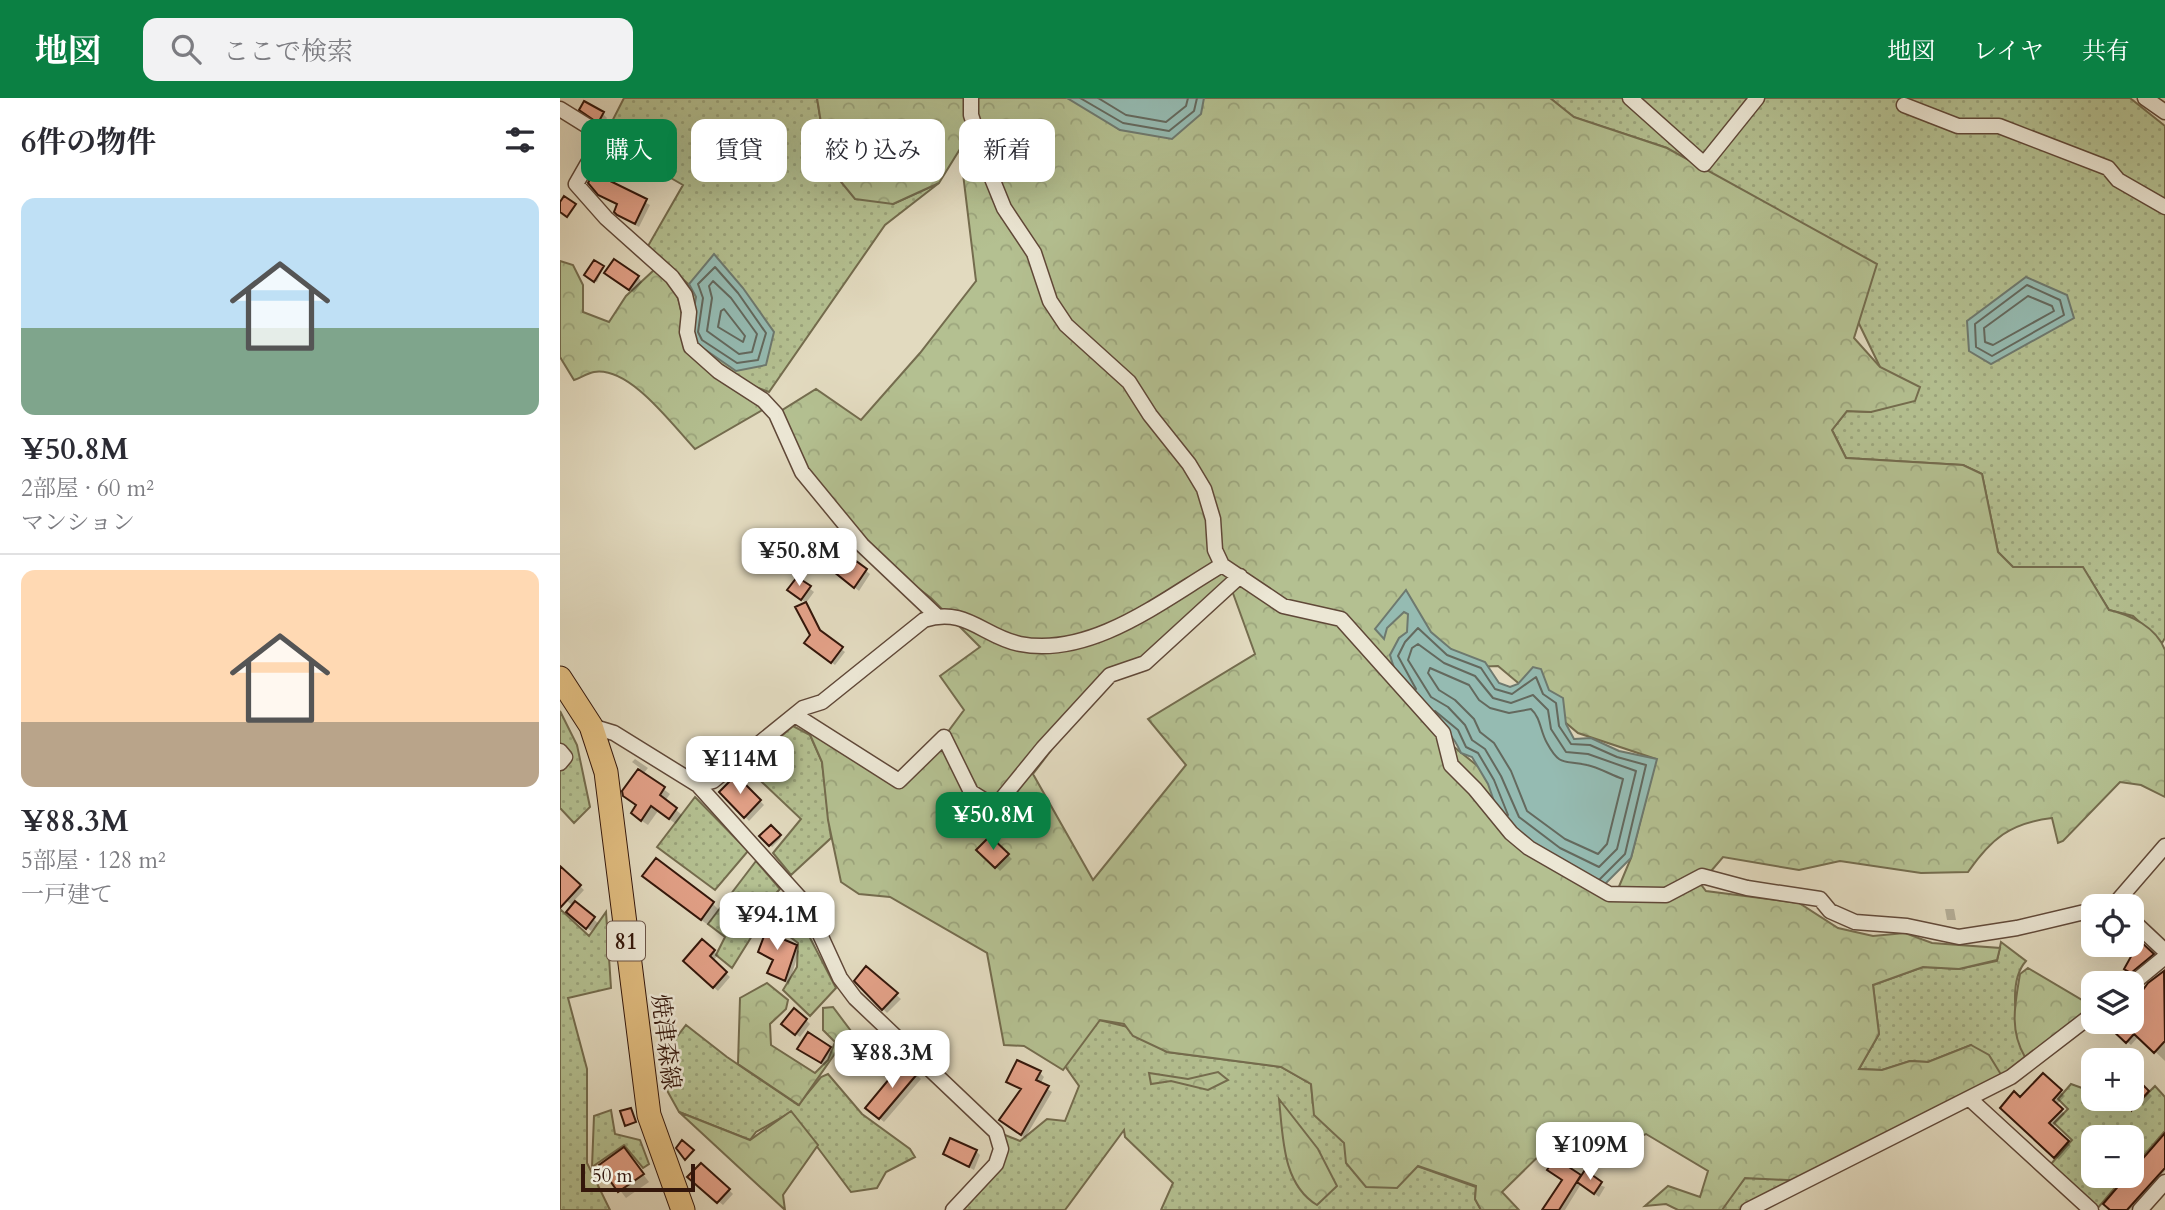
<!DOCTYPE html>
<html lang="ja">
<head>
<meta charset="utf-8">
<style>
  body { margin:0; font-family:Cardo,"Noto Serif JP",serif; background:#f2f2f3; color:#2b2b33; height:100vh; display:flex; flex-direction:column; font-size:26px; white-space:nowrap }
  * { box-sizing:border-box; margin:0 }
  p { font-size:23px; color:#7c7c81 }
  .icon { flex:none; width:38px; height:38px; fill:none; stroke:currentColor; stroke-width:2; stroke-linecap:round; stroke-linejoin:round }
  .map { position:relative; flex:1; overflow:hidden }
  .sheet { display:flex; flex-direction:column; background:#fff; width:560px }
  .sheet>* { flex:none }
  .banner { position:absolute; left:21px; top:21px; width:665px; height:63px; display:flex; gap:14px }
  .fabs { position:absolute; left:1521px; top:796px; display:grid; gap:14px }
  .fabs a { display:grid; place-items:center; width:63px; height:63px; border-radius:14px; background:#fff; box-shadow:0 7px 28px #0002; font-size:35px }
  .scale { position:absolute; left:21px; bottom:18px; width:114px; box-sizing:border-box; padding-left:7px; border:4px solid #34170b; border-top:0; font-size:19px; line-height:24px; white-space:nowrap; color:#34170b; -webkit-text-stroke:5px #ece7d5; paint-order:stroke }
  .price { position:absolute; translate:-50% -60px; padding:0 16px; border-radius:14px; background:#fff; color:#222; font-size:23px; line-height:46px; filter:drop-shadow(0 2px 4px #0008) }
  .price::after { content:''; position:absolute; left:50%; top:42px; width:21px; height:16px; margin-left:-10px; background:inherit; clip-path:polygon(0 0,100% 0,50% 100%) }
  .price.on { background:#0b8043; color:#fff }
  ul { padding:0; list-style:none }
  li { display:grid; align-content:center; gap:14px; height:371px; padding:0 21px }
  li+li { border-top:2px solid #e1e1e2 }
  li span { display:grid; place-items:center; height:217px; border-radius:14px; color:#555 }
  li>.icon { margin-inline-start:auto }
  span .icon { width:126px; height:126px; fill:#fffc; stroke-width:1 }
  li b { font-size:30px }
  h2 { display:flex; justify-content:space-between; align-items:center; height:84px; padding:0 21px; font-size:30px }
  .chip { padding:0 24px; border-radius:14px; background:#fff; box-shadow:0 7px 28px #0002; font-size:24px; line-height:63px }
  .chip.on { background:#0b8043; color:#fff }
  header { display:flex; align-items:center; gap:42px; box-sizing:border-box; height:98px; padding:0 35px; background:#0b8043; color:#fff }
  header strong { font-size:33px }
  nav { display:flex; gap:38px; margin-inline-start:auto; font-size:24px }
  .search { width:490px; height:63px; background:#f2f2f3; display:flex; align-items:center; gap:18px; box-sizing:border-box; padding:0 24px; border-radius:14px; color:#7c7c81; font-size:26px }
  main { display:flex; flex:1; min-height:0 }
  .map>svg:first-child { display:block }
  .grass { fill:url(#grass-dots); stroke:#746c4e; stroke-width:2 }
  .forest { fill:url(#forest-crowns); stroke:#746c4e; stroke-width:2; fill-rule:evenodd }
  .water { fill:#95bbb2; stroke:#6e796f; stroke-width:2 }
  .shadow { fill:#0003 }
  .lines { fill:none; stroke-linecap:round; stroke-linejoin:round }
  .shore { stroke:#64695e; stroke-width:2 }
  .building { fill:#e3a188; stroke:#34170b; stroke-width:2 }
  .minor-casing { stroke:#604838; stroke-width:17 }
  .primary-casing { stroke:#34170b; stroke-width:25 }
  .minor { stroke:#ece7d5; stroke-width:14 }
  .primary { stroke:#e1bd80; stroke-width:23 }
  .labels { text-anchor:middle; stroke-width:5; stroke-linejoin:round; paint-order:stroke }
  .shield { fill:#ece7d5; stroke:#6b5548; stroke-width:2 }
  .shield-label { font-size:23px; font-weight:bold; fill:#34170b }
  .street-label { font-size:24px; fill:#34170b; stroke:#ece7d5 }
</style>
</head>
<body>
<header>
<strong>地図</strong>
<div class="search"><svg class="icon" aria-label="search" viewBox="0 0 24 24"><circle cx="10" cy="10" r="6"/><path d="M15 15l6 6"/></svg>ここで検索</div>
<nav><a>地図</a><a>レイヤ</a><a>共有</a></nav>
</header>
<main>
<section class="sheet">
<h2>6件の物件<svg class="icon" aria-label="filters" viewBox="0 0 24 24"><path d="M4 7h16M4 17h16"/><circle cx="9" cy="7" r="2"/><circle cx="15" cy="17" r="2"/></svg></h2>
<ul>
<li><span style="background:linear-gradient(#bfe0f5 60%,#7fa58c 0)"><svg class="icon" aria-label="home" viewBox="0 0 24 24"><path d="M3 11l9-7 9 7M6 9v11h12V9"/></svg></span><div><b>¥50.8M</b><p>2部屋 · 60 m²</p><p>マンション</p></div></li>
<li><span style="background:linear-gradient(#ffd9b3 70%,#b9a48a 0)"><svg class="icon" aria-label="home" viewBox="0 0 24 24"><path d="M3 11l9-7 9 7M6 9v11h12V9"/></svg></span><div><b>¥88.3M</b><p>5部屋 · 128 m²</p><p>一戸建て</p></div></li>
</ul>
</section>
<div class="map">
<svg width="1605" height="1112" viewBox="0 0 1605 1112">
  <defs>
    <pattern id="grass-dots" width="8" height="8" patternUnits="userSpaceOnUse" patternTransform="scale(1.75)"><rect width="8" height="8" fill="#b4c091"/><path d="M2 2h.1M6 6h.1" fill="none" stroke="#9ba47c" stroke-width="1.8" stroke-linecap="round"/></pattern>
    <pattern id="forest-crowns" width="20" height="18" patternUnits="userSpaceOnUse" patternTransform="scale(1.75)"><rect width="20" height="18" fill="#b4c091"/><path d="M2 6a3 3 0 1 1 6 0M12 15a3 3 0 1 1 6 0" fill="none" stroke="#9ba47c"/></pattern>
  </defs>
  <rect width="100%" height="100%" fill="#e2dabf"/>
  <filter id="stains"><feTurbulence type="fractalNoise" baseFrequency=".00286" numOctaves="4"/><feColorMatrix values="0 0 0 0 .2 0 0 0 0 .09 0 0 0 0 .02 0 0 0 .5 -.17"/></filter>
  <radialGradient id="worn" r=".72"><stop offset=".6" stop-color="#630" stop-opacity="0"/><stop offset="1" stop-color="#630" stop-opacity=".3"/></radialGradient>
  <!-- grass -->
  <path class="grass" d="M64 0H257L268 68 333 106 379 85 325 127 209 294 166 278 127 234 128 186 88 148 123 87 43 41Z
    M990 0H1570L1605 28V540L1602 545 1573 518 1549 512 1523 470 1453 469 1438 454 1422 376 1403 367 1286 360 1272 332 1287 313 1311 314 1320 269 1287 201 1107 50 1013 19Z
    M0 613 17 647 30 709 14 725 0 710Z
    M233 628 250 637 262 664 271 740 231 777 213 755 241 721 186 669Z
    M135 699 188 753 155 792 97 749Z
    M196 763 220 791 202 810 205 817 172 870 156 857 165 839 148 826Z
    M0 811 29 838 46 814 51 890 8 900 27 971V1065L50 1112H0Z
    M238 814 248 824 249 838 276 890 250 918 223 892 237 869 238 845 225 835 227 828 242 834 236 817Z
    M1441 844 1466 863C1446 885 1458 933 1465 959L1474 962 1445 983 1411 947 1368 964 1350 963 1322 972 1299 971 1319 936 1313 887 1363 869 1399 871 1437 863Z
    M539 922 568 929 607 954 721 969 751 986 753 1007 857 1068 916 1089 915 1101 921 1112H601L613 1085 565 1039 564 1032 505 1112H394L442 1065 440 1035 460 1043 487 1021 505 1023 519 988 505 968Z
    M126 927 167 959 238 1007 261 979 268 976 302 1016 350 1051 355 1059 326 1074 317 1090 291 1094 231 1014 196 1034 190 1042 119 1014 104 987 102 958Z
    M1511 986 1533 994V1001H1553L1574 1009 1595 988 1605 999V1033L1572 1071V1040H1533V1078H1565L1537 1111 1491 1066 1512 1042 1494 1025 1508 1011 1498 1001Z
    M51 1012 55 1036 80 1042 89 1066 83 1070 64 1047 32 1069 34 1018Z
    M1185 1080 1241 1082 1188 1112H1160Z"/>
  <!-- forest -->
  <path class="forest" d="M257 0H514L560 32 623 12 640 16 643 0H990L1014 19 1107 50 1317 166 1294 240 1320 269 1360 289 1355 303 1311 314 1287 313 1272 332 1286 360 1403 367 1422 376 1438 454 1453 469H1523L1549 512C1571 517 1596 529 1605 552V699L1581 687 1560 684 1503 743 1498 745 1492 720C1450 725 1431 741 1408 774L1361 775 1280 763 1239 772 1163 759 1146 779 1088 794 1058 791 1071 760 1096 661 1018 635 938 568 913 569 894 556 880 560 888 644 925 674 973 760 1052 800 1119 797 1139 784 1146 793 1239 805 1278 830 1313 838 1345 835 1372 845 1440 850 1437 862 1399 871 1363 869 1313 887 1319 936 1299 971 1322 972 1350 963 1368 964 1411 947 1429 957 1445 983 1246 1083 1185 1080 1162 1112H1118L1106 1106 1085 1108 1108 1088 1140 1099 1148 1073 1086 1036 1035 1057 1029 1067 992 1045 942 1094 959 1112H921L915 1101 916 1088 858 1068 837 1090 806 1089 786 1065 784 1045 754 1017 751 986 721 969 607 954 573 938 564 926 540 922 503 972 464 948 444 947 427 855 330 799 299 796 281 784 268 722 262 664 244 623 339 683 384 639 404 612 380 578 420 549 371 500 302 447 242 374 216 316 256 291 301 322 360 255 416 183 400 51 379 85 333 106 295 101 268 68ZM670 487 695 556 588 621 626 667 533 782 473 676 544 583 585 565Z
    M0 163 13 167 23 187V214L49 224 66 198 94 172C123 187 122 218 125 246L206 310 135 351C113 328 70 268 34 274 28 275 20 280 14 282L0 259Z
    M1468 870 1529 906 1533 904V911L1477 959H1465C1449 932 1455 906 1460 876Z
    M207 885 228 902 226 911 210 926 211 947 255 975 268 962 275 944 263 932V910L273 909 294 937 281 947 239 1007 178 966 180 900Z
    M658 974 668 982 648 992 611 983 591 986 589 975 628 981Z
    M719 1001 758 1051 777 1088 757 1107C722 1086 723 1038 719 1001Z
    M231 1013 258 1047 223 1097 225 1112 119 1014 190 1042Z"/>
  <!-- water -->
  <path class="water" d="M507 0H644L641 16 612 41 560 32Z
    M154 156 183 190 214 234 206 267 176 273 137 246 130 234 136 199 129 186Z
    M1466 179 1507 197 1514 220 1431 266 1409 253 1407 223Z
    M846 492 871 534 891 551 925 564 939 585 950 589 958 586 973 569 981 571 989 592 1003 600 1006 626 1014 641 1031 640 1059 653 1097 661 1071 760 1040 791 963 745 936 709 928 686 912 659 901 655C891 632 878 625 860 610 847 600 834 573 830 557L839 540 847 534 848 516 844 514 827 530 824 541 815 531Z"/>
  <!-- shadow -->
  <path class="shadow" d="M26 16H43L47 20 42 28Z
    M47 74 51 79 48 84 90 107 79 129 63 121 56 114 59 108 45 101 30 85Z
    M43 169 37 184 28 179Z
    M51 179H78L82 184 74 195Z
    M260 461 294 469 296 465 310 476 299 493Z
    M249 490 254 494 246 505 234 496Z
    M249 510 263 536 285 554 275 567 250 548 252 537Z
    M75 661 88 670 83 676 110 696 105 703 122 717 116 726 98 713 88 727 79 721 77 708 64 693 80 670 72 664Z
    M176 679 204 707 189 723 161 694Z
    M211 729 221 740 212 749 202 738Z
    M430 740 452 761 440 773 419 752Z
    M0 770 24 792 13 804 38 825 31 833 13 818V808L0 797Z
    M91 785 152 805 159 812 148 827Z
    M1385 811H1394L1396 822H1387Z
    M223 832 226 836 222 843 239 853 229 886 209 874 215 863 200 853Z
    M143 843 158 857 153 863 170 879 158 893 125 863Z
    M1580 846 1596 860 1575 877 1570 874Z
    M306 871 341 901 327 915 296 883Z
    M1604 875 1605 876V963L1579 938 1571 947 1554 932 1560 924H1572V910L1590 886Z
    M246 922 250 926 240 939 228 930Z
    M270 951 274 955 265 968 244 955Z
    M1540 957 1544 961 1546 962H1535Z
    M345 966 361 981 324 1024 312 1014Z
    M480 975 484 979 480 986 492 994 465 1040 445 1026 462 992 448 984Z
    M1483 977 1505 998 1496 1007 1505 1016 1492 1030 1511 1048 1499 1062 1442 1010 1460 1001Z
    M1572 979 1592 998 1583 1008 1572 998Z
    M1605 1038V1073L1570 1112H1552L1570 1078Z
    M64 1051 89 1084 66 1100 41 1068Z
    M416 1053 420 1057 414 1072 385 1056Z
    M1020 1079 1045 1089 1039 1099 1021 1086 1005 1112H985Z
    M134 1083 169 1092 173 1096 163 1107Z"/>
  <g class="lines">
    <!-- shore -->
    <path class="shore" d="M520 0 563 25 609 33 634 13 637 0
      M538 0 566 17 606 24 626 8 628 0
      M155 169 178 195 206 235 198 262 177 265 142 242 138 234 143 200 138 186Z
      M153 183 171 200 197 236 192 254 179 256 147 233 152 200 149 188Z
      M1467 187 1500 202 1504 217 1432 258 1416 249 1415 226Z
      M1468 198 1492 208 1494 213 1433 247 1425 244 1424 230Z
      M164 211 185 238 183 244 158 229 161 213Z
      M858 546 884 565 915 578 933 600 951 605 973 597 988 612 991 631 1006 654 1028 656 1076 673 1057 751 1039 769 1000 750 959 719 941 678 925 651 912 642 905 627 888 609 871 599 848 562 852 550Z
      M870 570 909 587 919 602 930 610 949 615 971 611C981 620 980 633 987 645 1000 669 1004 662 1027 667 1038 669 1051 677 1063 681L1047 746 1038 756 1005 741 967 713 951 673 934 645 920 634 914 621 895 602 879 592 868 575Z
      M856 591 838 558 845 544 858 530 887 557 921 570 935 591 952 596 976 579 983 596 996 605 999 628 1011 646 1030 647 1057 659 1086 667 1065 756 1040 781
      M875 613 898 632 906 649 918 655 934 682 948 717"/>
  </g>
  <!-- building -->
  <path class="building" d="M24 3 44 14 38 25 19 12Z
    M38 67 48 73 44 80 87 101 75 126 57 117 54 114 57 106 38 97 28 85Z
    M4 98 16 106 7 119 0 114V104Z
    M54 161 79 178 69 192 44 175Z
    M34 162 44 168 34 184 24 177Z
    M264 444 293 467 296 463 307 471 294 490 253 457Z
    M237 479 251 488 241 502 227 492Z
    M246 504 260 532 283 549 271 565 244 545 250 537 235 509Z
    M78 671 105 689 100 697 117 710 109 721 91 708 81 723 71 715 76 707 63 698 62 693Z
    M176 677 201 702 184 720 159 694Z
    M211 727 221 737 209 748 199 738Z
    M430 738 449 756 435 770 416 752Z
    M96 760 154 804 141 822 82 778Z
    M0 768 21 787 0 810Z
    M216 798 228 807 219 818 207 809Z
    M15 803 35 819 26 831 6 814Z
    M209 825 224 831 218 839 237 847 225 883 207 875 213 862 198 854Z
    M142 841 155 852 150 858 167 874 153 890 123 863Z
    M1580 843 1594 856 1571 875 1564 871 1573 855 1571 853Z
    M306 868 338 895 322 912 294 883Z
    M1604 873 1605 943 1594 955 1574 936 1566 945 1552 932 1559 924H1572V907L1588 885Z
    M234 910 247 921 235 937 221 926Z
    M248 934 271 949 261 965 237 951Z
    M457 962 481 973 476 982 489 988 461 1037 439 1022 461 991 446 984Z
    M344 963 358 975 319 1021 305 1010Z
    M1483 975 1502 992 1493 1002 1503 1011 1489 1025 1509 1043 1494 1060 1440 1010 1454 993 1460 999Z
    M1572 976 1589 993 1572 1012Z
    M71 1010 76 1024 65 1028 60 1013Z
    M1605 1035V1070L1567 1112H1550L1543 1106 1567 1078H1572V1073Z
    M390 1040 417 1052 409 1069 383 1056Z
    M122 1042 134 1052 125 1062 116 1050Z
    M64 1049 84 1076 58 1094 39 1067Z
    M995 1060 1021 1077 999 1112H982L1002 1082 987 1072Z
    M141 1065 170 1091 157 1105 127 1079Z
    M1025 1072 1042 1084 1034 1096 1017 1084Z"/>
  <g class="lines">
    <!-- minor casing -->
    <g class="minor-casing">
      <path id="minor" d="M411 0V17L431 78 444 110 474 155 490 203 506 227 569 284 590 317 629 366 644 391 653 421 655 452 662 467 723 508 781 521 883 635 891 667 915 691 951 735 969 750 1049 796 1106 797 1142 778 1187 790 1260 801 1270 813 1295 824 1347 828 1399 839 1457 830 1533 812
        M1070 0 1144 66 1197 0
        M1585 0 1605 14
        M1344 7 1398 28H1439L1548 70 1558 82 1605 109
        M0 11 29 29 36 51 16 86 46 120 112 179 125 197 129 214 127 234 131 249 158 273 203 302 216 316 242 374 302 447 377 518
        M235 617 339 683 384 639 411 694 435 709 483 650 550 577 585 565 680 478
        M31 628 54 635 138 687 153 683 243 610 262 604 364 522C405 508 424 539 460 546 532 560 604 501 662 467
        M0 653 5 659 0 665
        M138 687 247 808 280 880 295 900 436 1034 441 1051 436 1066 393 1112
        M1547 808 1554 807 1605 748
        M1572 822 1605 853
        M1572 886 1605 859
        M316 966 336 939
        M1411 1002 1531 1112
        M1188 1112 1451 979 1533 916
        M1580 1112 1605 1084"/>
    </g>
    <!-- primary casing -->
    <g class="primary-casing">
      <path id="primary" d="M0 580 31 628 46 674 89 1017 123 1112"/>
    </g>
    <!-- minor -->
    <use href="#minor" class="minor"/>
    <!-- primary -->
    <use href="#primary" class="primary"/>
  </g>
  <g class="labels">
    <!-- shield labels -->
    <rect class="shield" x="47" y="823.5" width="38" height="39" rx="5"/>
    <g class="shield-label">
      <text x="66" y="851">81</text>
    </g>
    <!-- street labels -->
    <g class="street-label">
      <text transform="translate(106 944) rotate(83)" y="8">焼津森線</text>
    </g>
  </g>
  <rect width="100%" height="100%" filter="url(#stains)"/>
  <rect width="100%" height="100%" fill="url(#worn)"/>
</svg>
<div class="fabs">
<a><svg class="icon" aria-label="locate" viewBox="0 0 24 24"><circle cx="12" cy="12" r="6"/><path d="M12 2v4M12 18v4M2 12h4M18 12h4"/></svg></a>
<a><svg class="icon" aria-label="layers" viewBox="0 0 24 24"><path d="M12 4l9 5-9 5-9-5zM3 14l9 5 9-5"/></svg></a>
<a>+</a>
<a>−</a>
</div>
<div class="scale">50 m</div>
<b class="price" style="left:239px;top:490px">¥50.8M</b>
<b class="price" style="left:180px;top:698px">¥114M</b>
<b class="price on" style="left:433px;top:754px">¥50.8M</b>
<b class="price" style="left:217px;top:854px">¥94.1M</b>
<b class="price" style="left:332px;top:992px">¥88.3M</b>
<b class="price" style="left:1030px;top:1084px">¥109M</b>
<div class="banner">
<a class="chip on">購入</a>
<a class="chip">賃貸</a>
<a class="chip">絞り込み</a>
<a class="chip">新着</a>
</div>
</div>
</main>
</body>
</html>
